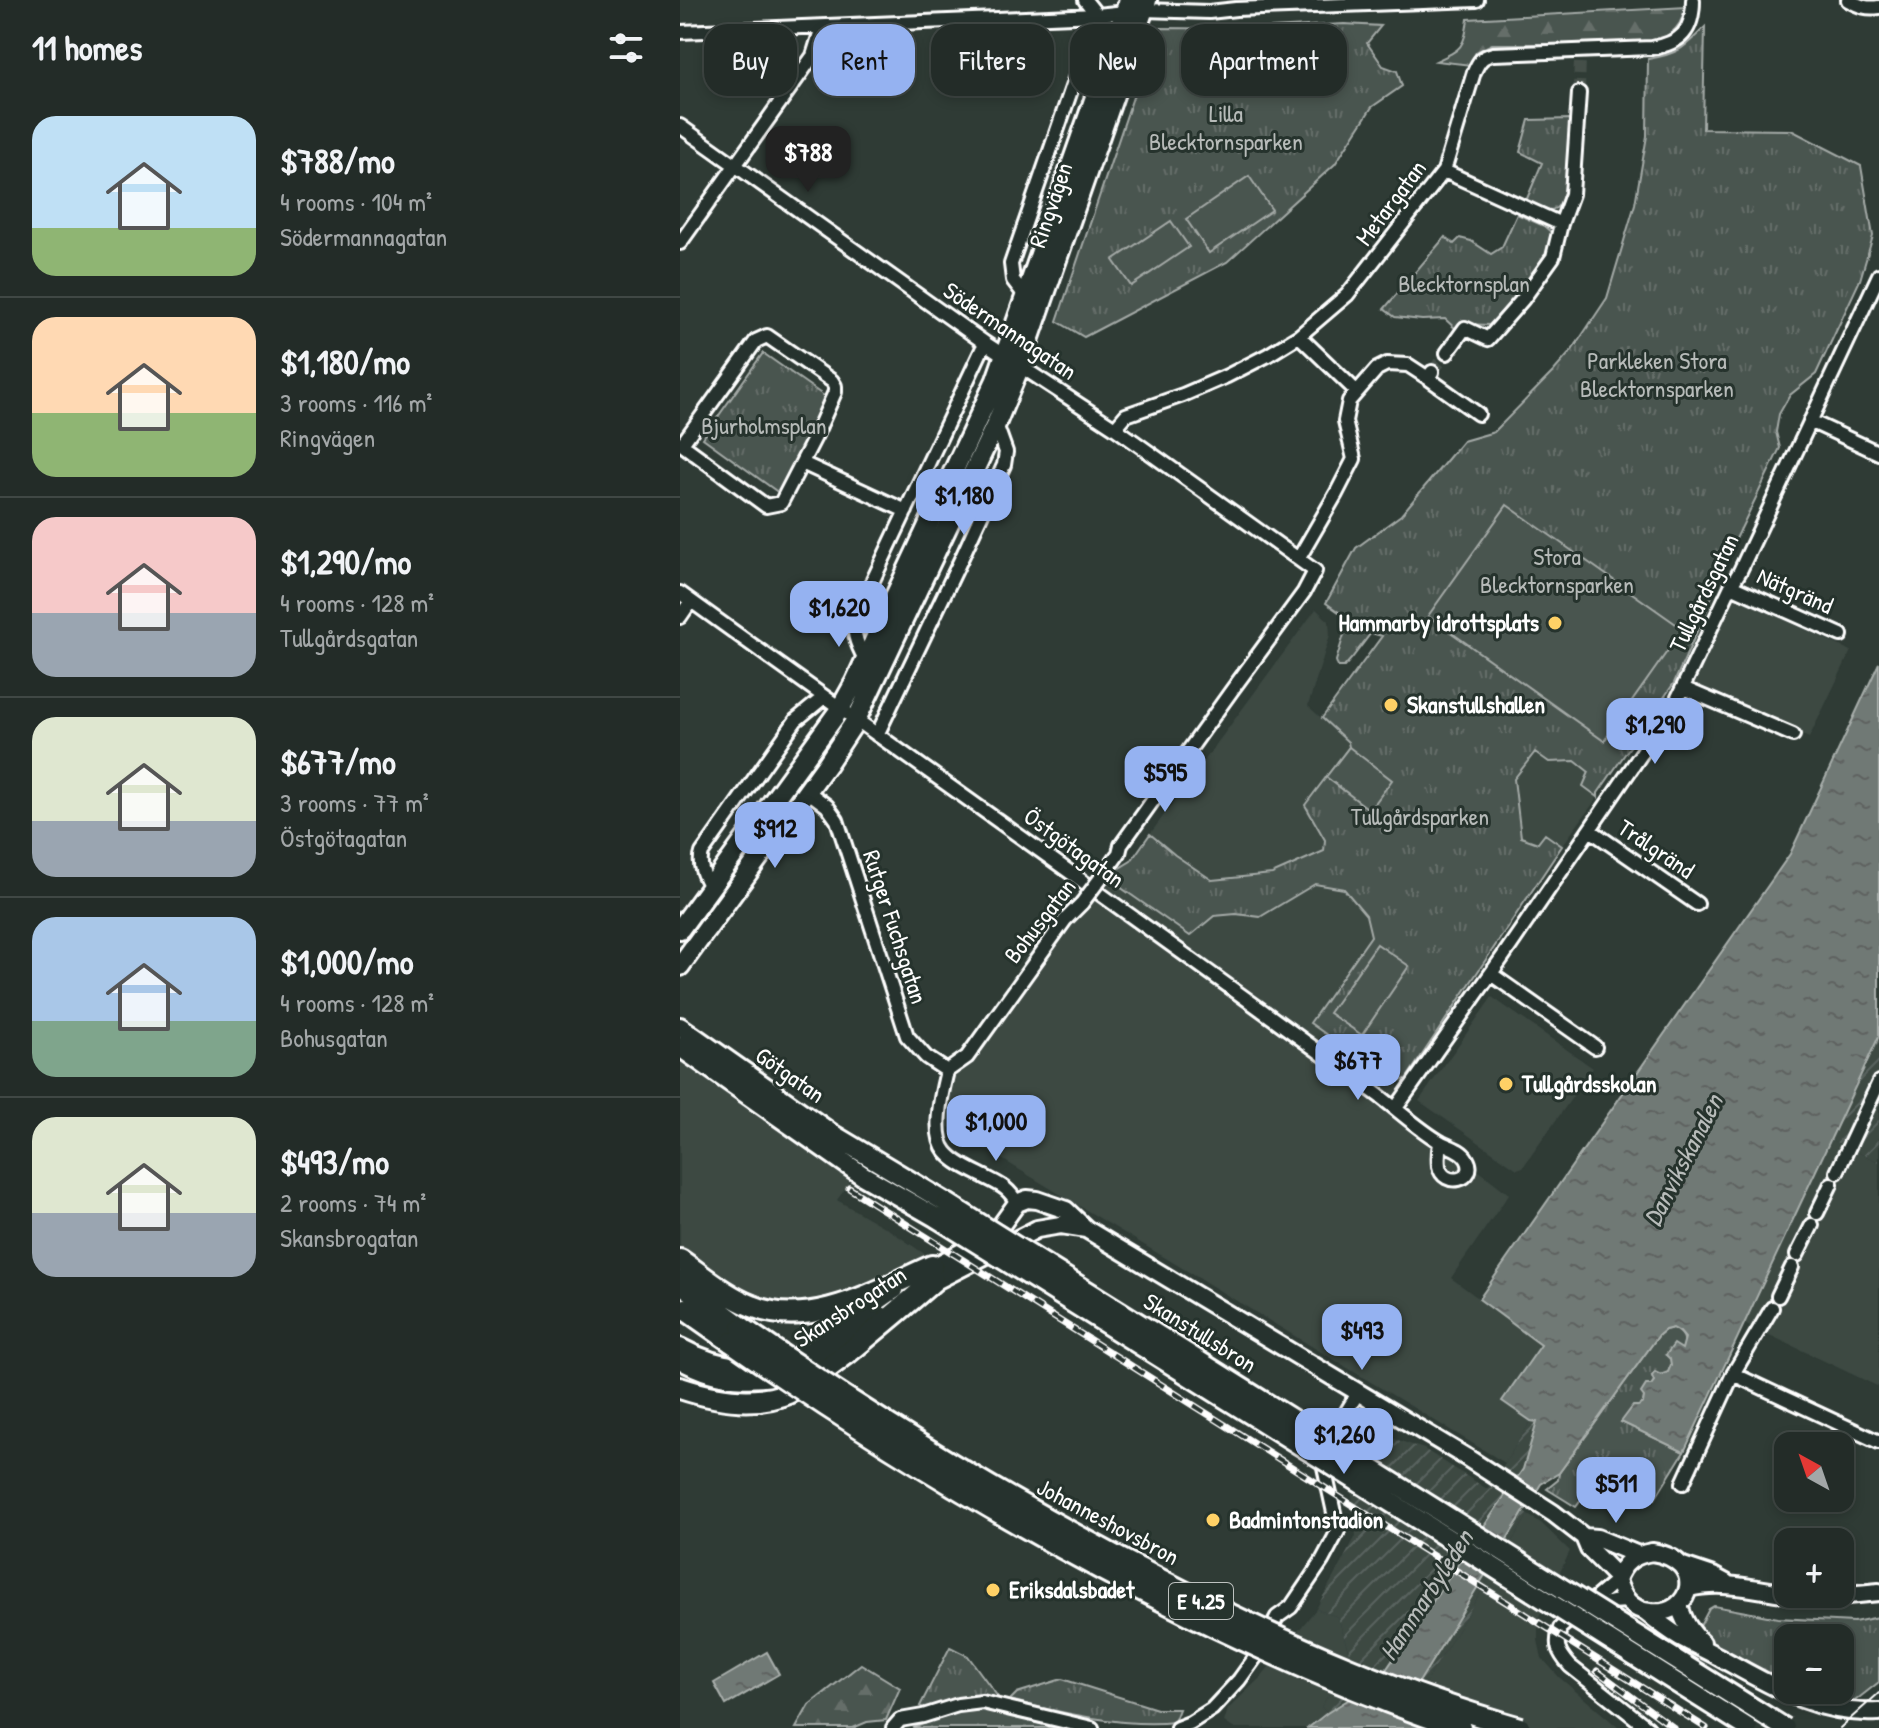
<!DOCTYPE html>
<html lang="en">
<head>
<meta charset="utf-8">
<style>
  body { margin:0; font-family:"Patrick Hand",sans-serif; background:#2f3834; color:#f1f3f6; height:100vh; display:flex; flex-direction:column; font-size:30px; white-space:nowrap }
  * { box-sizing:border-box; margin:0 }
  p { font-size:26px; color:#a3a7a8 }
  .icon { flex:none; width:44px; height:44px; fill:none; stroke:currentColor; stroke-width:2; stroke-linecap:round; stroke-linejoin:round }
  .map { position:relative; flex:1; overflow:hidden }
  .details { display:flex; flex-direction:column; background:#232c28; width:680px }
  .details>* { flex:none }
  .guide { position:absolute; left:24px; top:24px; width:760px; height:72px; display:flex; gap:16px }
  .needle { width:52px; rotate:320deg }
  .controls { position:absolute; left:1094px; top:1432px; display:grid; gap:16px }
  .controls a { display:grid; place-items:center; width:80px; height:80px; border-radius:16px; background:#232c28; box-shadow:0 4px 12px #0003,0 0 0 2px #404845; font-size:40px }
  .price { position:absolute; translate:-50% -68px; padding:0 18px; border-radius:16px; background:#95b2f1; color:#111; font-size:26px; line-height:52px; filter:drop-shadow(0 2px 4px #0008) }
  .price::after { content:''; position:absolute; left:50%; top:48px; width:24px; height:18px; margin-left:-12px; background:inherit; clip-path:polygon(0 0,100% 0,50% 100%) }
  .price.active { background:#222; color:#fff }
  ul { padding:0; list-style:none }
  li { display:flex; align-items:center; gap:24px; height:200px; padding:0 32px }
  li+li { border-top:2px solid #404845 }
  li span { display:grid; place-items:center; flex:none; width:224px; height:160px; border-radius:24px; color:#555 }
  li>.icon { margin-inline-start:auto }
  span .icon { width:96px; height:96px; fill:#fffc; stroke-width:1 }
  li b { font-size:34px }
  h2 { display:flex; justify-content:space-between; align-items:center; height:96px; padding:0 32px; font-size:34px }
  .pill { padding:0 28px; border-radius:24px; background:#232c28; box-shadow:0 4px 12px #0003,0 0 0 2px #404845; font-size:28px; line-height:72px }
  .pill.active { background:#95b2f1; color:#111 }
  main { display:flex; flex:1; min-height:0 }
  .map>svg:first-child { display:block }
  .built { fill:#3c4842 }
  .industrial { fill:url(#industrial-furrows) }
  .grass { fill:url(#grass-tufts); stroke:#a4aaa7; stroke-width:2 }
  .forest { fill:url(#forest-firs); stroke:#a4aaa7; stroke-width:2 }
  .pitch { fill:#4a544f; stroke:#a4aaa7; stroke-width:2 }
  .water { fill:url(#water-ripples); stroke:#a9afac; stroke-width:2 }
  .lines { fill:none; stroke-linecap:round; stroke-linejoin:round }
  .minor-tunnel { stroke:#444f49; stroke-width:12; stroke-dasharray:12 6; stroke-linecap:butt }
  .minor-casing { stroke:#fff; stroke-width:18 }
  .tertiary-casing { stroke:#fff; stroke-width:22 }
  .secondary-casing { stroke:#fff; stroke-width:24 }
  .trunk-casing { stroke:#fff; stroke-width:26 }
  .minor { stroke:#26332d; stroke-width:12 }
  .tertiary { stroke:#26332d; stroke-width:16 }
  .secondary { stroke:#26332d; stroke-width:18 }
  .trunk { stroke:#26332d; stroke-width:20 }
  .tram { stroke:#fff; stroke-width:2 }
  .rail-casing { stroke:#fff; stroke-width:7 }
  .rail { stroke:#26332d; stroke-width:4; stroke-dasharray:12; stroke-linecap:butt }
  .minor-bridge-casing { stroke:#fff; stroke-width:18; stroke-linecap:butt }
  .secondary-bridge-casing { stroke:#fff; stroke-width:24; stroke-linecap:butt }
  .trunk-bridge-casing { stroke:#fff; stroke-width:26; stroke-linecap:butt }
  .minor-bridge { stroke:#26332d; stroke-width:12 }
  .secondary-bridge { stroke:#26332d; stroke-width:18 }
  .trunk-bridge { stroke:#26332d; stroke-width:20 }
  .poi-dot { fill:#ffd166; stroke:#26332d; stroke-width:3 }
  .labels { text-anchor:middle; stroke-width:6; stroke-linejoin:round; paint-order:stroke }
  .shield { fill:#26332d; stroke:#bec2c0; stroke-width:2 }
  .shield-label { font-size:22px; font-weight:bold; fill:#fff }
  .park-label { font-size:24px; fill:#b7bbb9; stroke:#26332d }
  .street-label { font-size:24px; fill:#fff; stroke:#26332d }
  .poi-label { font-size:24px; font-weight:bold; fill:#fff; stroke:#26332d; text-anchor:start }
  .water-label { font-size:26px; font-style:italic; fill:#b8bcba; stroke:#26332d }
</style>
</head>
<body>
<main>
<section class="details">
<h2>11 homes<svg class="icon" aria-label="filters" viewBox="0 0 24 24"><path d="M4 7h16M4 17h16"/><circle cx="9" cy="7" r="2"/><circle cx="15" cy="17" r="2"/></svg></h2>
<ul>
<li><span style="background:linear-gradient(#bfe0f5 70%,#8fb573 0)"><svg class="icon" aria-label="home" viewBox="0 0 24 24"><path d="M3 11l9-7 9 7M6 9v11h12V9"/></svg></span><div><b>$788/mo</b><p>4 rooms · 104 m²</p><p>Södermannagatan</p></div></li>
<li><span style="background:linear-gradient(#ffd9b3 60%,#8fb573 0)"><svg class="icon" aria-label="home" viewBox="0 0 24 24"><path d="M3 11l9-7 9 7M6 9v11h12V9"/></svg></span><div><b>$1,180/mo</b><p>3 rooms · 116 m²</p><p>Ringvägen</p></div></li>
<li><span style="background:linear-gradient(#f6c9c9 60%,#9aa5b1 0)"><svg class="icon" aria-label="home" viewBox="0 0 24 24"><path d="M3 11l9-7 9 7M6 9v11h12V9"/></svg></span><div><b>$1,290/mo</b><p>4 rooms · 128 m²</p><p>Tullgårdsgatan</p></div></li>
<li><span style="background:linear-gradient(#dfe7d0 65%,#9aa5b1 0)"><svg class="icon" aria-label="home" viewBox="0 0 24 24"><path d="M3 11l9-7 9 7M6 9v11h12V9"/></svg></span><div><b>$677/mo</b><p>3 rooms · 77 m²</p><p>Östgötagatan</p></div></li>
<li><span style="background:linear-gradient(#a9c7e8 65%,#7fa58c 0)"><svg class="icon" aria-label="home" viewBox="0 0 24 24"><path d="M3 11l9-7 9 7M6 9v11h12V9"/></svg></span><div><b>$1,000/mo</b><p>4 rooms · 128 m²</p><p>Bohusgatan</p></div></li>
<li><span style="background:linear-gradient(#dfe7d0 60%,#9aa5b1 0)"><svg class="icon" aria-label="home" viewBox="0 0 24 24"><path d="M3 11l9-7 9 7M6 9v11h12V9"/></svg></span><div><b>$493/mo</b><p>2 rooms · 74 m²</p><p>Skansbrogatan</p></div></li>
</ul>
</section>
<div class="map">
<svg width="1199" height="1728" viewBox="0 0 1199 1728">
  <defs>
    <pattern id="industrial-furrows" width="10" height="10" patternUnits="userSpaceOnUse" patternTransform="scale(2)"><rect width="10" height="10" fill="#3c4842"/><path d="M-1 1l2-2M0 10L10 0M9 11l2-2" fill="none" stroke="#59635e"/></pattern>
    <pattern id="grass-tufts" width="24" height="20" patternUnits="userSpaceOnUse" patternTransform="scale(2)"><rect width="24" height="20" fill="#4a544f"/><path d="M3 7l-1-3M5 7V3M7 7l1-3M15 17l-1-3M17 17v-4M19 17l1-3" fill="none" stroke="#656e69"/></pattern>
    <pattern id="forest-firs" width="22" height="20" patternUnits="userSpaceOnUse" patternTransform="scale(2)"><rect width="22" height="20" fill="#4a544f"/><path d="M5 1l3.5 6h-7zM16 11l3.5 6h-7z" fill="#656e69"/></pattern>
    <pattern id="water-ripples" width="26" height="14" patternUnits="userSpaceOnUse" patternTransform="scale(2)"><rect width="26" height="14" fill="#707975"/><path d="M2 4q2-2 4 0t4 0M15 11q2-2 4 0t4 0" fill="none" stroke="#5e6260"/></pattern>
  </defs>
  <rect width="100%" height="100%" fill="#2f3b35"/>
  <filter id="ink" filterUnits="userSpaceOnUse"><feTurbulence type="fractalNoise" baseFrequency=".0125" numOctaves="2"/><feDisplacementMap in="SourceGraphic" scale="16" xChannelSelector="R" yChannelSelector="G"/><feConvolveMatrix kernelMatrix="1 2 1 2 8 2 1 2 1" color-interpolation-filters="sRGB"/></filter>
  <g filter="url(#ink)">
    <!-- built -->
    <path class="built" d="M1054 596 1171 651 1129 738 1013 684Z
      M636 609 649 621 650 635 628 706 668 742 669 747 625 804 645 840 644 851 592 874 532 880 495 855 470 834Z
      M855 752 869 762 895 761 909 772 904 786 918 797 882 846 865 834 858 843 841 837 834 779Z
      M430 880 510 936 534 916 556 914 580 917 635 883 664 889 686 915 691 936 630 1024 708 1078 718 1081V1108L829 1194 771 1278 862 1345 822 1401 851 1421 825 1463 262 1123 274 1076 411 889Z
      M812 997 913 1068 843 1167 837 1169 739 1101Z
      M0 1052 169 1177 168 1185 157 1200 211 1231 249 1257 157 1297 124 1307 79 1304 0 1255Z
      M1151 1140 1199 1162V1387L1064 1323Z
      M848 1515 861 1523 890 1551 858 1619V1640L862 1658 879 1677 939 1728H754L738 1695Z
      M636 1609 658 1617 671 1660 641 1707 647 1713 628 1728H553L544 1722 548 1709 580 1678Z"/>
    <!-- industrial -->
    <path class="industrial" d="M1199 1036V1162L1151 1140Z
      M851 1421H857L843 1469 684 1702 671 1698 647 1713 641 1707 671 1660 658 1617 636 1609 676 1536 670 1475 690 1437 703 1435 744 1449 807 1489 825 1463Z
      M844 1512 848 1515 738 1695 719 1714Z"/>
    <!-- grass -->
    <path class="grass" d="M664 24 701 26 687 43 703 66 717 71 722 86 692 107 655 164 547 262 404 337 377 321 469 50 481 28 572 29Z
      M1025 27 1023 129 1111 130 1181 166 1193 236 1180 280 1136 374 1110 395 1099 414 1096 432 1100 448 1039 574 1028 607 994 683 918 793V797L903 786 909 772 895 761 869 762 855 752 834 779 841 837 858 843 865 834 882 846 726 1079 718 1081 708 1078 630 1023 691 936 686 915 664 889 635 884 580 917 556 914 534 916 510 936 430 880 438 869 451 861 470 834 495 855 532 880 592 874 644 851 645 840 625 805 669 747 668 742 642 718 702 636 691 633 672 658 664 667H658L656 661 666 628 663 615 646 603 676 548 721 515 783 441 814 432 873 372 893 349 927 298 955 204 967 136 968 59C998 54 1003 49 1025 27Z
      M892 119C891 136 888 200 876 208 866 214 855 205 846 201L862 163 840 152 849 120Z
      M837 214 864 226 872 233C869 267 831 301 809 325L784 324 778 331 765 319 742 320 715 317 704 309 765 237 774 244 780 238 791 241 811 254 822 247Z
      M83 353 147 398 99 493 23 438Z
      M993 1328C1002 1333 1008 1339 1002 1350L986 1355 991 1358V1365L988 1373 972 1376 974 1381 964 1397 963 1403 942 1422 1004 1452 975 1499C956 1490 928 1473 908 1491 904 1495 900 1502 896 1507L867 1489 878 1480 879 1473 979 1335 985 1330Z
      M1034 1606 1098 1618 1174 1622 1199 1617V1682L1171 1704 1116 1690H1160V1638H1108V1688L1076 1670 1022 1636 1018 1630 1029 1609Z
      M270 1647 288 1656 318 1697C289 1695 274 1701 247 1710L240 1706Z
      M382 1679 477 1709H499L494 1722C449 1728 376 1712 330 1700L337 1693Z
      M298 1708 378 1728H233L277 1711Z"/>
    <!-- forest -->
    <path class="forest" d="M1006 7C999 34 986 39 960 44H812L796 52 791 65 756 61C782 49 784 48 788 19Z
      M181 1664 220 1688 206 1720 187 1722 173 1728H116L129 1705Z"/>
    <!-- pitch -->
    <path class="pitch" d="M569 176 592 210 529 253 506 219Z
      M491 221 509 247 451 286 433 260Z
      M827 505 1003 629 924 741 748 616Z
      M669 747 712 780 690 810 646 777Z
      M697 944 729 966 682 1035 649 1013Z"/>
    <!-- water -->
    <path class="water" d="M1199 663V1036L1004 1452 941 1422 953 1406H958L963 1403 964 1397 961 1393 966 1385H971L974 1381 972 1376 975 1372 981 1375 988 1372 991 1365 990 1359 986 1355 994 1344 1002 1349 1005 1338 1000 1332 993 1328 985 1330 979 1335 879 1473 861 1484 720 1713 754 1728H628L647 1713 671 1698 684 1702 843 1469 857 1422 851 1421 822 1401 861 1345 799 1299 1110 854Z
      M87 1652 99 1674 46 1705 34 1683Z"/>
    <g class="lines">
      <!-- minor-tunnel -->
      <path class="minor-tunnel" d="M899 93 900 58
        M752 372 767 353"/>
      <!-- minor casing -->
      <g class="minor-casing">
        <path id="minor" d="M405 0 417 15
          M1168 0C1179 6 1187 9 1199 7
          M0 32 417 15 464 10 529 12 556 9 797 0
          M0 126 305 343 435 428 635 571 624 592 552 690 441 845 439 853 431 864
          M764 171 881 224
          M0 243 133 56 142 27
          M346 297 333 280 331 264 417 15
          M619 336 676 391
          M767 353 785 328 808 339 843 299 873 257 881 224 892 194 899 93
          M748 378 798 414
          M1130 421 1199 453
          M435 428 446 415 503 395 547 376 588 355 619 336 667 295 764 171 794 72C799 61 801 57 813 54L972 48C1001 43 1013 31 1013 0
          M0 443 86 506 101 503 135 437 155 392V386L152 381 87 336 76 341 2 444
          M122 463 226 511
          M619 558 656 494 674 459 665 421 669 401 697 369 707 364 728 365 748 378 752 372
          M1051 586 1161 635
          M0 593C231 760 464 923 694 1092 715 1107 740 1131 762 1143 770 1147 782 1150 787 1159 799 1180 763 1189 759 1166 758 1158 759 1149 760 1142
          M0 617 11 601
          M185 659C176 643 171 630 178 612L305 343
          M1003 688 1113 735
          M197 735 283 555 324 465 326 452 316 424
          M127 791 147 806 157 820 227 1036 246 1057 267 1071
          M910 830 1017 904
          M30 887C24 876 18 865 22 853L116 720 144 697
          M811 974 915 1047
          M716 1108 824 955 994 706 1051 586 1060 571 1199 275
          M1157 1172 1199 1082
          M337 1203C328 1187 320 1185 303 1176 291 1170 275 1163 266 1152 251 1134 262 1092 267 1071L287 1057 385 920 402 903
          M1137 1213 1151 1184
          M1117 1255 1132 1225
          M1098 1296 1112 1267
          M1053 1374 1199 1442
          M1003 1483 1053 1374 1092 1308
          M937 1580 880 1628C875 1646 878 1652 890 1666L968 1728
          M909 1608 932 1602 947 1601
          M213 1728 220 1720 243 1716 278 1705 302 1702 412 1728
          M497 1728 510 1723 532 1709 559 1680 577 1655 597 1617 611 1607 642 1561 658 1531 644 1467 653 1434 678 1393"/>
      </g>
      <!-- tertiary casing -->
      <g class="tertiary-casing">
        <path id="tertiary" d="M245 1271 299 1243 319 1228 337 1203 347 1199 357 1200 386 1210 406 1229 786 1457 873 1513 904 1537 917 1538 958 1555
          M244 1287 357 1229 381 1225 406 1229
          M0 1347C38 1368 85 1376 124 1353 156 1335 184 1310 215 1290
          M0 1360C39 1383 89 1386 130 1363 154 1349 178 1331 201 1315
          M904 1537 909 1549 937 1577
          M972 1552C1027 1560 1014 1617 970 1612 951 1610 942 1597 937 1580 943 1562 954 1555 972 1552Z
          M1003 1566 1033 1576 1046 1583
          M1009 1588C1041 1580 1075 1589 1108 1594
          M1111 1594 1158 1596 1199 1592
          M999 1604C1003 1621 1010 1631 1022 1643
          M966 1612C979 1622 991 1633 1006 1640 1017 1646 1028 1651 1039 1657 1090 1685 1139 1716 1199 1712"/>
      </g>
      <!-- secondary casing -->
      <g class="secondary-casing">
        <path id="secondary" d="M0 929 160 709 175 682 316 380 449 0
          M0 966 147 764 176 720 316 424 340 366 467 0
          M0 1027 152 1134 267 1203
          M0 1047 182 1175 257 1218"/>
      </g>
      <!-- trunk casing -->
      <g class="trunk-casing">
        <path id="trunk" d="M0 1260C23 1276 46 1296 72 1306 131 1331 199 1289 252 1266
          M0 1282 62 1328
          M5 1309 52 1342
          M0 1388C33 1399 74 1407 108 1393 130 1383 150 1366 169 1352 197 1329 226 1305 253 1281"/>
      </g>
      <!-- minor -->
      <use href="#minor" class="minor"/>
      <!-- tertiary -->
      <use href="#tertiary" class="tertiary"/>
      <!-- secondary -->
      <use href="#secondary" class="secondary"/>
      <!-- trunk -->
      <use href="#trunk" class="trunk"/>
      <!-- tram -->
      <path class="tram" d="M1160 1728 1199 1693"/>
      <!-- rail casing -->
      <g class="rail-casing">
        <path id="rail" d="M169 1188 1026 1728
          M917 1671 994 1728"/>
      </g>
      <!-- rail -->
      <use href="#rail" class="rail"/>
      <!-- minor-bridge casing -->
      <g class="minor-bridge-casing">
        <path id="minor-bridge" d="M402 903 431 864"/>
      </g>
      <!-- secondary-bridge casing -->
      <g class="secondary-bridge-casing">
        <path id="secondary-bridge" d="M267 1203 1105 1728
          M257 1218 658 1469 1068 1728"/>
      </g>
      <!-- trunk-bridge casing -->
      <g class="trunk-bridge-casing">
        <path id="trunk-bridge" d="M62 1328C203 1426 350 1515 504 1592 613 1647 723 1695 840 1728
          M52 1342C198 1444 350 1536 511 1615 600 1658 685 1696 780 1728"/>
      </g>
      <!-- minor-bridge -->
      <use href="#minor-bridge" class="minor-bridge"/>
      <!-- secondary-bridge -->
      <use href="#secondary-bridge" class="secondary-bridge"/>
      <!-- trunk-bridge -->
      <use href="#trunk-bridge" class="trunk-bridge"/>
    </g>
  </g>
  <!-- markers -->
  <g class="poi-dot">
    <circle cx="875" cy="623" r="8"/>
    <circle cx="711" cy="705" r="8"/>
    <circle cx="826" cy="1084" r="8"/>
    <circle cx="533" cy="1520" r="8"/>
    <circle cx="313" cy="1590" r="8"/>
  </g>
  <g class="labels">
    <!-- shield labels -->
    <rect class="shield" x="489" y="1583" width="64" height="36" rx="6"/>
    <g class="shield-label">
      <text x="521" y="1609">E 4.25</text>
    </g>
    <!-- park labels -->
    <g class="park-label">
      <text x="546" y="122">Lilla<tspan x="546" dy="28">Blecktornsparken</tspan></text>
      <text x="784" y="292">Blecktornsplan</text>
      <text x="977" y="369">Parkleken Stora<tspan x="977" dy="28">Blecktornsparken</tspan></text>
      <text x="84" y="434">Bjurholmsplan</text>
      <text x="877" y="565">Stora<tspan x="877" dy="28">Blecktornsparken</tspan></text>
      <text x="740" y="825">Tullgårdsparken</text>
    </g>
    <!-- street labels -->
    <g class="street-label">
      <text transform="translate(711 203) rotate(-53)" y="8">Metargatan</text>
      <text transform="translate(371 205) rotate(-71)" y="8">Ringvägen</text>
      <text transform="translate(330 331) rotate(34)" y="8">Södermannagatan</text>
      <text transform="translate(1115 591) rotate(24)" y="8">Nätgränd</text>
      <text transform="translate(1024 593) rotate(-64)" y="8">Tullgårdsgatan</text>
      <text transform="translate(394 848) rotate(36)" y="8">Östgötagatan</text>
      <text transform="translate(976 849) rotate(34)" y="8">Trålgränd</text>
      <text transform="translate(360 921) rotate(-52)" y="8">Bohusgatan</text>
      <text transform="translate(215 927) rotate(72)" y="8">Rutger Fuchsgatan</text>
      <text transform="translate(110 1075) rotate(35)" y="8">Götgatan</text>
      <text transform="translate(170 1307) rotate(-33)" y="8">Skansbrogatan</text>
      <text transform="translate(520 1333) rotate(32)" y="8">Skanstullsbron</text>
      <text transform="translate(428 1522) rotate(28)" y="8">Johanneshovsbron</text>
    </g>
    <!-- poi labels -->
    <g class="poi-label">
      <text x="859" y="631" text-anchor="end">Hammarby idrottsplats</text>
      <text x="727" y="713">Skanstullshallen</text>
      <text x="842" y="1092">Tullgårdsskolan</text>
      <text x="549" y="1528">Badmintonstadion</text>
      <text x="329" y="1598">Eriksdalsbadet</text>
    </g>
    <!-- water labels -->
    <g class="water-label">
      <text transform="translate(1003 1160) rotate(-63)" y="9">Danvikskanalen</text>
      <text transform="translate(746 1595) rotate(-57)" y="9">Hammarbyleden</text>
    </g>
  </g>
</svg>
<div class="controls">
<a><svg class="needle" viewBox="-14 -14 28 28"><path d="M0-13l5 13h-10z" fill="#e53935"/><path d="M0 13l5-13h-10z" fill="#a3a7a8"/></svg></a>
<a>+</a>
<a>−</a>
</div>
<b class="price active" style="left:128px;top:194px">$788</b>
<b class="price" style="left:284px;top:537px">$1,180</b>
<b class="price" style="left:159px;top:649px">$1,620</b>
<b class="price" style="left:975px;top:766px">$1,290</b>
<b class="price" style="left:485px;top:814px">$595</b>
<b class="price" style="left:95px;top:870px">$912</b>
<b class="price" style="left:678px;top:1102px">$677</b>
<b class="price" style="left:316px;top:1163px">$1,000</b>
<b class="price" style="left:682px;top:1372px">$493</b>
<b class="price" style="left:664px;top:1476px">$1,260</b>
<b class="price" style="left:936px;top:1525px">$511</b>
<div class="guide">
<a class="pill">Buy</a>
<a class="pill active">Rent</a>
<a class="pill">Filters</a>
<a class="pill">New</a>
<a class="pill">Apartment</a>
</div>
</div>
</main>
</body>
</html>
